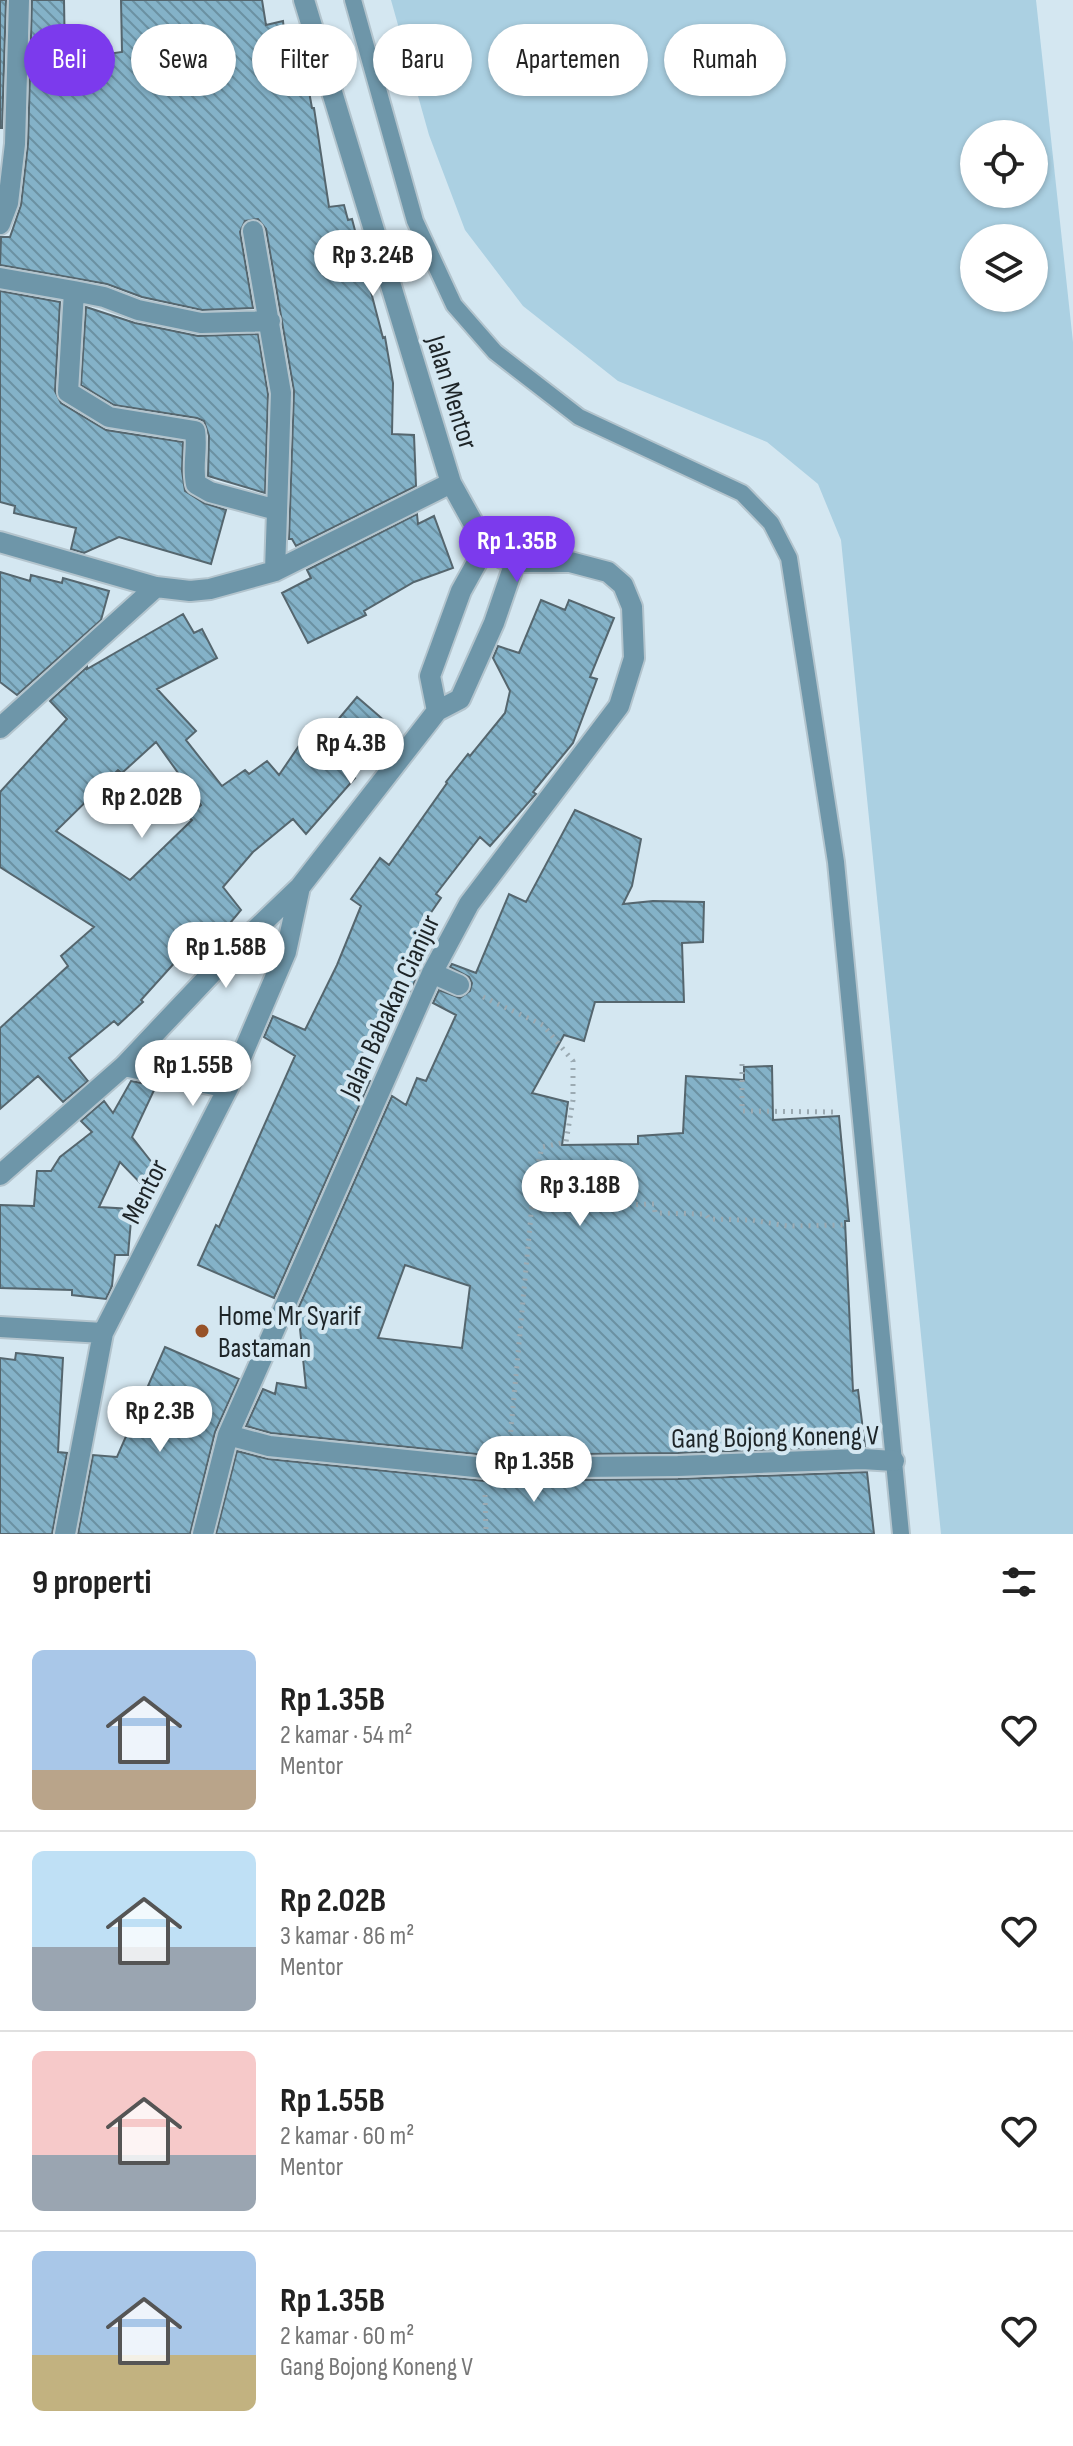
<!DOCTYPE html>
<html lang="id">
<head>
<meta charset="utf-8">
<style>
  body { margin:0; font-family:"Sofia Sans Condensed",sans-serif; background:#f6f6f6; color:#222; height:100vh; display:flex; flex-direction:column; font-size:30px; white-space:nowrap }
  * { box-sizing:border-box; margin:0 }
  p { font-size:26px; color:#767676 }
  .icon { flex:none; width:44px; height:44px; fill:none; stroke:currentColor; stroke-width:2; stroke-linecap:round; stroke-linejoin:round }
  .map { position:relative; height:1534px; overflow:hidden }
  .side { display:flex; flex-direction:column; background:#fff; flex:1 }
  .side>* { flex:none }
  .top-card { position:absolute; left:24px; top:24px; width:1026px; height:72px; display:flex; gap:16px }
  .buttons { position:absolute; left:960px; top:120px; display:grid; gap:16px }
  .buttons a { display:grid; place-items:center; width:88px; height:88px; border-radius:50%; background:#fff; box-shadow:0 2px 6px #0004; font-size:40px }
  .price { position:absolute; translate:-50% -68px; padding:0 18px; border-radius:28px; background:#fff; color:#222; font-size:26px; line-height:52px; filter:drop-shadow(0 2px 4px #0008) }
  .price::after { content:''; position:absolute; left:50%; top:48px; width:24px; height:18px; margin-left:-12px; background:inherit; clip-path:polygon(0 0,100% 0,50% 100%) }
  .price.current { background:#7c3aed; color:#fff }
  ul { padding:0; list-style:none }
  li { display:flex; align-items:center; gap:24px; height:200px; padding:0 32px }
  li+li { border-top:2px solid #e0e0e0 }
  li span { display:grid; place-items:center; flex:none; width:224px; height:160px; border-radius:12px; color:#555 }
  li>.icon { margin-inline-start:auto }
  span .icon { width:96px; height:96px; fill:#fffc; stroke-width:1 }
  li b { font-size:34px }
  h2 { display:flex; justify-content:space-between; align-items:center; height:96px; padding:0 32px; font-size:34px }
  .tag { padding:0 28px; border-radius:36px; background:#fff; box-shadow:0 2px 6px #0004; font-size:28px; line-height:72px }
  .tag.current { background:#7c3aed; color:#fff }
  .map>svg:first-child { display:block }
  .green { fill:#abd0e2; fill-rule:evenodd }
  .building { fill:url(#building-back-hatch); stroke:#55666e; stroke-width:2; fill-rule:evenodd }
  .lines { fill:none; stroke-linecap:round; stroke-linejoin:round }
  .lane-casing { stroke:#b3c4cd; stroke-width:20 }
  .street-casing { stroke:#b3c4cd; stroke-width:24 }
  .path { stroke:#9baab2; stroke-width:5; stroke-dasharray:2 6; stroke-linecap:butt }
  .lane { stroke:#6e96a9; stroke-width:16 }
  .street { stroke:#6e96a9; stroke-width:20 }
  .poi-dot { fill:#975228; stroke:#d4e7f1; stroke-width:3 }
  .labels { text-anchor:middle; stroke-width:8; stroke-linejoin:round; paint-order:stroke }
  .street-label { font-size:28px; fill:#1d2427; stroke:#d4e7f1 }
  .poi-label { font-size:28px; fill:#1d2427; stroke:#d4e7f1; text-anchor:start }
</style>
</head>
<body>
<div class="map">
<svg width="1073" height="1534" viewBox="0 0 1073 1534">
  <defs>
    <pattern id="building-back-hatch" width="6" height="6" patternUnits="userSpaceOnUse" patternTransform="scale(2)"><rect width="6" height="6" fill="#84b2c8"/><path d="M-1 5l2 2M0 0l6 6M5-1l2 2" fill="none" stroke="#6b91a2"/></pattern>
  </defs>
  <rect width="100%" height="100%" fill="#d4e7f1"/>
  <!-- green -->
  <path class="green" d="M391 0H1036L1073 342V1534H941L841 540 818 484 767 442 618 381 523 306 465 230 429 135ZM974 134H1034V194H974ZM974 238H1034V298H974Z"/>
  <!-- building -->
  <path class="building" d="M0 0H6L2 128H0Z
    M32 0H64L65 60 122 52 121 0H262L266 25 283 21 284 30H289L297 65 304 64 312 108H314L329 207 344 205 348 220 352 219 383 338 385 337 393 383 392 434 414 435 416 486 296 546 292 539H289L294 391 266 229 258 219 245 221 240 232 253 308 202 310 142 297 107 284 0 265 1 237H10L21 205 28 144Z
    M0 291 60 302 55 391 61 403 106 430 183 442 182 471 185 491 204 503 226 510 211 564 119 537 84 553 71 549 76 528 14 513 15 506 0 502Z
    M86 307 135 323 198 336 258 334 268 394 265 493 208 476 209 436 204 421 197 418 114 405 81 385Z
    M417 514 418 524 434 516 453 568 414 582 364 611 366 615 308 643 282 593 311 578 307 570Z
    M0 572 30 581 31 575 62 583 63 578 109 591 101 620 17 695 0 682Z
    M541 600 565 610 569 600 614 618 590 677 597 679 573 743 533 792 536 794 490 846 480 837 436 894 441 898 415 936 424 941 419 951 427 954 410 992 403 989 390 1018 380 1013 365 1045 356 1072 370 1081 274 1298 198 1265 216 1225 219 1227 295 1056 264 1037 273 1016 305 1030 337 965 361 906 351 899 380 858 389 865 447 783 446 782 468 754 470 756 505 713 510 691 493 658 498 646 519 653Z
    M183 614 194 633 202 629 217 658 157 689 196 731 186 740 222 786 245 770 249 774 267 761 279 775 305 737 316 746 357 697 393 728 352 775 355 778 306 834 293 819 253 852 223 887 241 910 216 940 205 929 141 1000 143 1002 118 1025 114 1021 69 1058 88 1081 63 1102 38 1076 0 1109V1028L68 966 61 956 94 927 0 867V792L67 719 50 701 87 667V669ZM156 742 201 805 188 817 192 820 130 880 56 831 118 770 122 773Z
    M575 810 641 839 632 886 623 904 653 901 704 902 703 942 682 943 684 1002H595L584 1041 564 1035 532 1093 568 1102 562 1145 638 1144V1136L683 1133 686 1076 744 1080V1067L772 1066 773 1120 839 1116 849 1221H845L853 1391 858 1390 865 1446 678 1453 486 1455 271 1433 246 1426 263 1389 275 1394 277 1383 306 1388 298 1309 392 1096 406 1105 417 1078 426 1081 456 1015 433 1003 439 990 460 998 470 991 472 983 469 977 450 967 452 964 476 973 509 894 526 902ZM405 1265 470 1286 462 1348 378 1338Z
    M131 1081 156 1086 132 1137 164 1178 148 1191 120 1162 99 1207 132 1209 128 1255H115L112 1286 106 1299 72 1295V1290L0 1288V1205L34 1206 37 1171H51L60 1157 92 1132 81 1121 104 1101 113 1113Z
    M165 1347 239 1379 215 1432 190 1534H78L93 1455 117 1457Z
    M16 1353 63 1358 58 1452 67 1453 52 1534H0V1358L15 1360Z
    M237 1451 268 1459 485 1481 678 1479 867 1472 874 1534H216Z"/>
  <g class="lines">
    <!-- lane casing -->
    <g class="lane-casing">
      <path id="lane" d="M353 0 415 221 454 305 495 352 579 417 742 493 771 523 789 558 836 862 901 1534"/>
    </g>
    <!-- street casing -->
    <g class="street-casing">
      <path id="street" d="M0 224 8 203 15 144 19 0
        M253 231 281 393 275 571
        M0 278 74 291 68 392 109 417 195 431C198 449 192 465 196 484L210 492 277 510
        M74 291 104 297 138 310 201 323 270 321
        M0 542 156 587 190 591 210 589 275 571 451 483
        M437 711 430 676 461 591 486 546
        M0 728 156 587
        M432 973 459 985
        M124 1066 228 1088
        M0 1175 124 1066 227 957 300 887 437 711 460 699 494 623 515 562
        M0 1327 103 1333
        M228 1435 269 1446 485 1468 678 1466 862 1459 894 1461
        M65 1534 103 1333 228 1088 286 952 300 887
        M203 1534 228 1435 432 973 469 904 619 706 634 658 632 607 623 585 608 572 570 562H515L502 558 486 546 451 483 304 0"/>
    </g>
    <!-- path -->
    <path class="path" d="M483 997 543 1025 573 1061V1100L566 1142 542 1147 534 1183 510 1439
      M742 1064V1111L835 1112
      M532 1207 654 1204 655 1213 706 1214 709 1219 752 1220 787 1226 846 1225
      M485 1495 486 1534"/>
    <!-- lane -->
    <use href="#lane" class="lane"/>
    <!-- street -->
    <use href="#street" class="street"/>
  </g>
  <!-- markers -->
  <circle class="poi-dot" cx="202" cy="1331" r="8"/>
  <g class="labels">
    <!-- street labels -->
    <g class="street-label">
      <text transform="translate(453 392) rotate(73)" y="10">Jalan Mentor</text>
      <text transform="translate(389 1006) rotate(-65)" y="10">Jalan Babakan Cianjur</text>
      <text transform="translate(144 1191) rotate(-63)" y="10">Mentor</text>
      <text transform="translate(775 1436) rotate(-1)" y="10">Gang Bojong Koneng V</text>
    </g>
    <!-- poi labels -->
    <g class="poi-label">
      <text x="218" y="1325">Home Mr Syarif<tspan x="218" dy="32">Bastaman</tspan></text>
    </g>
  </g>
</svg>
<div class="buttons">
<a><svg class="icon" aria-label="locate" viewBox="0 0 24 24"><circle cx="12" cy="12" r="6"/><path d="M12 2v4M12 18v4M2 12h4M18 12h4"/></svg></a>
<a><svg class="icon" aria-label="layers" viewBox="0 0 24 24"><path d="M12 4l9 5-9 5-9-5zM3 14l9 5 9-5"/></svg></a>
</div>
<b class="price" style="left:373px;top:298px">Rp 3.24B</b>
<b class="price current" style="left:517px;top:584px">Rp 1.35B</b>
<b class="price" style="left:351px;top:786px">Rp 4.3B</b>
<b class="price" style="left:142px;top:840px">Rp 2.02B</b>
<b class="price" style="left:226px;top:990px">Rp 1.58B</b>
<b class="price" style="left:193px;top:1108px">Rp 1.55B</b>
<b class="price" style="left:580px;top:1228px">Rp 3.18B</b>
<b class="price" style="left:160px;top:1454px">Rp 2.3B</b>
<b class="price" style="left:534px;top:1504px">Rp 1.35B</b>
<div class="top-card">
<a class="tag current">Beli</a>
<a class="tag">Sewa</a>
<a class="tag">Filter</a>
<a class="tag">Baru</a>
<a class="tag">Apartemen</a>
<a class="tag">Rumah</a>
</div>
</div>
<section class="side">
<h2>9 properti<svg class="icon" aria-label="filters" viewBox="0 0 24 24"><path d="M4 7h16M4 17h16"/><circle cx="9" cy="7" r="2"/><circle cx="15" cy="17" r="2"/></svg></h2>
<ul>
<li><span style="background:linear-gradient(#a9c7e8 75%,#b9a48a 0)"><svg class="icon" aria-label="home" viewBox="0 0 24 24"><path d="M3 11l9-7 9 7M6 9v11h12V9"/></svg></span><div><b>Rp 1.35B</b><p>2 kamar · 54 m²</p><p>Mentor</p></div><svg class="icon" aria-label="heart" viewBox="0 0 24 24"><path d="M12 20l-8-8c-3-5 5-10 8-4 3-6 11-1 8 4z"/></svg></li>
<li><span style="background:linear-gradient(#bfe0f5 60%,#9aa5b1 0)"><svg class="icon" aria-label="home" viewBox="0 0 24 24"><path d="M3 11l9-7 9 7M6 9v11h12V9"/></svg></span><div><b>Rp 2.02B</b><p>3 kamar · 86 m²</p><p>Mentor</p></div><svg class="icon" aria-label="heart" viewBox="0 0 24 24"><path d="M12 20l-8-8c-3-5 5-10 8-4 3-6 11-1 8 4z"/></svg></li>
<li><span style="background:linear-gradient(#f6c9c9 65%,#9aa5b1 0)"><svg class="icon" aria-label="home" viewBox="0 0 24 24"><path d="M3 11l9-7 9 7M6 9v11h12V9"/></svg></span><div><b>Rp 1.55B</b><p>2 kamar · 60 m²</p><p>Mentor</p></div><svg class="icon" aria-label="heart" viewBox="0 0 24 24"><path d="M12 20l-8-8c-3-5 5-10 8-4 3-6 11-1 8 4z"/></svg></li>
<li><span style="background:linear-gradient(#a9c7e8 65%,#c2b280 0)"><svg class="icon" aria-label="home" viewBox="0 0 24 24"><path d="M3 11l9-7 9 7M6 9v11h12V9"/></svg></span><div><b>Rp 1.35B</b><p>2 kamar · 60 m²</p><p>Gang Bojong Koneng V</p></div><svg class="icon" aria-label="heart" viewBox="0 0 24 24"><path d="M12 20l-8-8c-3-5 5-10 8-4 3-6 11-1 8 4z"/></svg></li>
</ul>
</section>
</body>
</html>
